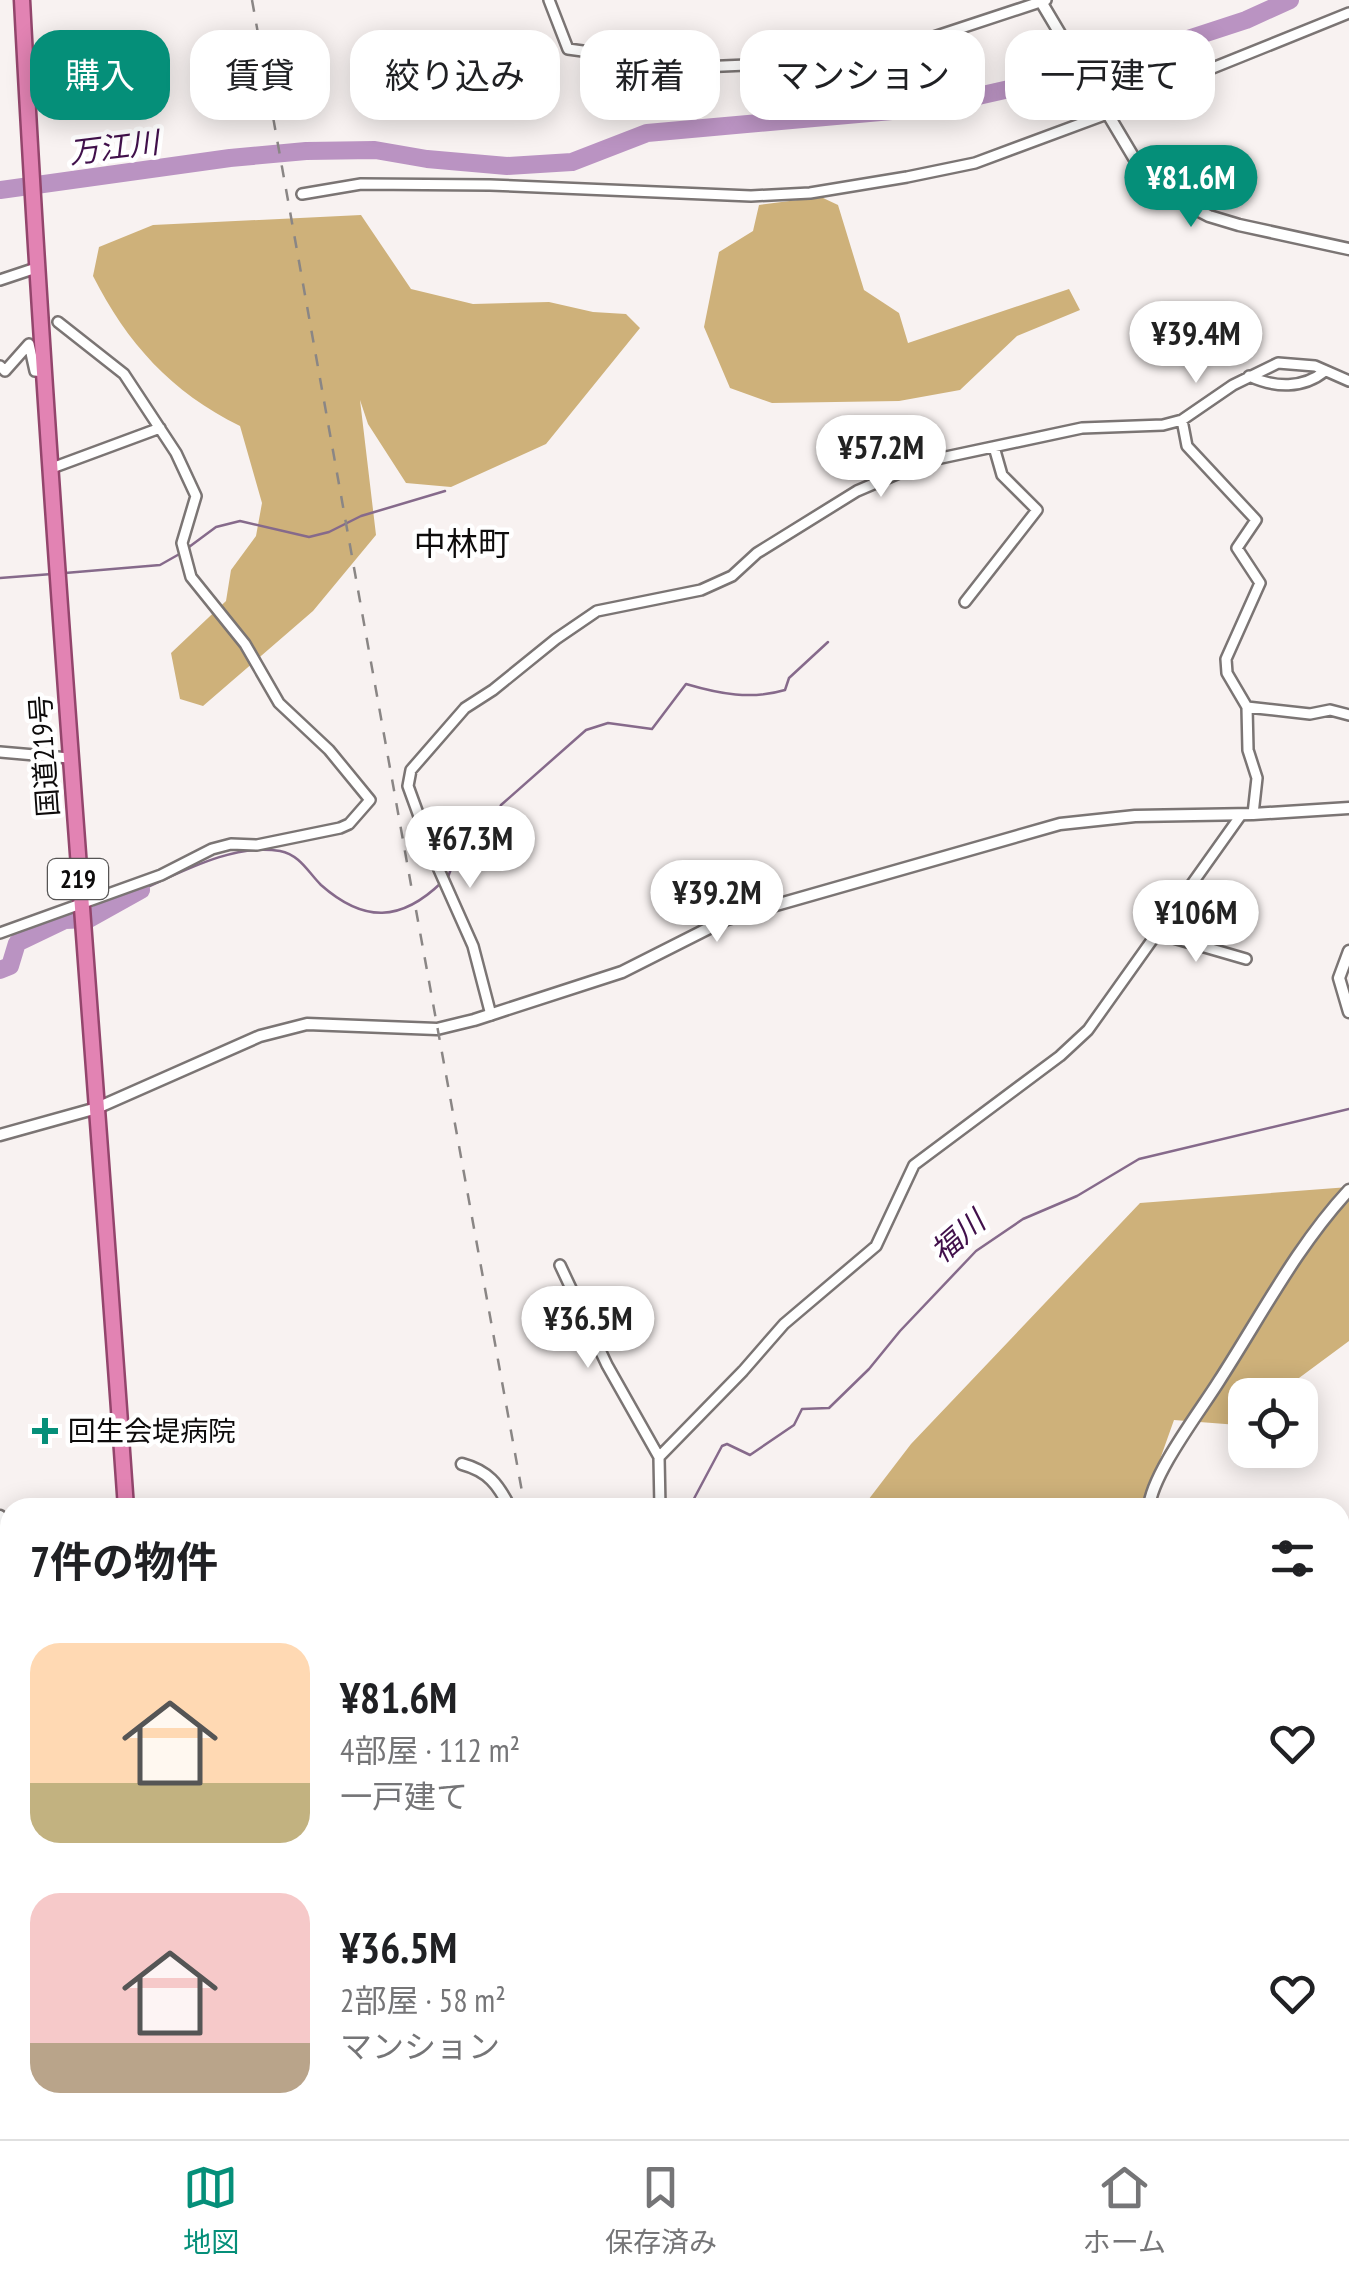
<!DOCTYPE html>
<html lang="ja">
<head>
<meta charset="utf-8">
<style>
  body { margin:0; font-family:"PT Sans Narrow","Noto Sans JP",sans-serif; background:#f6f6f6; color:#202124; height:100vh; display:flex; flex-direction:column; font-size:38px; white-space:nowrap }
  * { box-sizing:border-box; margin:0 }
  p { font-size:32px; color:#757577 }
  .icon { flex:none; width:55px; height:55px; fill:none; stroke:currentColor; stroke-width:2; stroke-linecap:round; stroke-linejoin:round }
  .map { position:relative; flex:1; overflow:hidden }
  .panel { position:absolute; left:0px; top:1498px; width:1350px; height:642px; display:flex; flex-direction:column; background:#fff; border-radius:30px 30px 0 0; box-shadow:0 5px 25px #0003 }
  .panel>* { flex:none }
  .top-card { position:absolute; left:30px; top:30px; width:1290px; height:90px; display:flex; gap:20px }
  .fabs { position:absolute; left:1228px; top:1378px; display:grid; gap:20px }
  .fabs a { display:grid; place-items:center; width:90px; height:90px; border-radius:20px; background:#fff; box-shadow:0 5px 25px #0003; font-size:50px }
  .price { position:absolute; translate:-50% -85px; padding:0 22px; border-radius:35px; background:#fff; color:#222; font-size:32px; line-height:65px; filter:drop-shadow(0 2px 5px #0008) }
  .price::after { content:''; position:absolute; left:50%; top:60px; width:30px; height:22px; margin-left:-15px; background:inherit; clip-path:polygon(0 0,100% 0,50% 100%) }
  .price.on { background:#058f79; color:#fff }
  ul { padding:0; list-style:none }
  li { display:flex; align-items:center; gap:30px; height:250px; padding:0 30px }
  li span { display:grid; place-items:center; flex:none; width:280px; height:200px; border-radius:30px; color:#555 }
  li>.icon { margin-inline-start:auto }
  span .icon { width:120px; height:120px; fill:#fffc; stroke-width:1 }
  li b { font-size:42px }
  h2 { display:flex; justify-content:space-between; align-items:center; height:120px; padding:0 30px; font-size:42px }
  .chip { padding:0 35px; border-radius:30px; background:#fff; box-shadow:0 5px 25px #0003; font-size:35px; line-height:90px }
  .chip.on { background:#058f79; color:#fff }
  .menu { display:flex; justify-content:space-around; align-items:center; height:140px; border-top:2px solid #e0e0e0; background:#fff; font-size:28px; color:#757577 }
  .menu a { display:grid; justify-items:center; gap:5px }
  .menu .on { color:#058f79 }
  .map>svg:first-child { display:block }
  .forest { fill:#ceb17a }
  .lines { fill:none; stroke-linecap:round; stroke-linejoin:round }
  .stream { stroke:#866a8b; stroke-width:2.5 }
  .river { stroke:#ba93c2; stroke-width:18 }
  .minor-casing { stroke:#7b7574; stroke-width:14 }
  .tertiary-casing { stroke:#7b7574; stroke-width:15 }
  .trunk-casing { stroke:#93456c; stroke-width:19 }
  .minor { stroke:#fff; stroke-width:9 }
  .tertiary { stroke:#fff; stroke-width:10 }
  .trunk { stroke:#e283b3; stroke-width:14 }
  .rail { stroke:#8a8685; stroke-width:2.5; stroke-dasharray:12 12; stroke-linecap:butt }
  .poi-dot { fill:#058f79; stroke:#fff; stroke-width:4 }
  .labels { text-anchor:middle; stroke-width:9; stroke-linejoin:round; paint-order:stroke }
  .shield { fill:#fff; stroke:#565454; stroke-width:2.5 }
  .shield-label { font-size:25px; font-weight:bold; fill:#0d0b0b }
  .street-label { font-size:28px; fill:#0d0b0b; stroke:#fff }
  .poi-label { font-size:28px; fill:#0d0b0b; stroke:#fff; text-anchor:start }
  .water-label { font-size:30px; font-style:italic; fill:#41104b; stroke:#fff }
  .quarter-label { font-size:32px; fill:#0d0b0b; stroke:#fff }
</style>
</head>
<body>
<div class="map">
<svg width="1349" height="2139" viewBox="0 0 1349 2139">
  <rect width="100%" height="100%" fill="#f8f2f1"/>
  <!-- forest -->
  <path class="forest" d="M821 197 838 205 864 290 899 313 908 343 1069 289 1080 310 1017 336 960 390 899 401 772 403 730 388 704 327 719 252 753 231 759 205Z
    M361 215 411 289 473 304 549 302 593 312 626 314 640 328 546 444 451 487 406 483 368 424 360 400 376 535 313 611 203 706 180 699 171 653 226 601 231 570 256 536 262 503 240 426C171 392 127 343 93 276L99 247 153 225Z
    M1349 1187V1341L1276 1395H1245V1420L1238 1425 1174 1420 1143 1507 862 1508 911 1444 1140 1203Z
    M1340 1687 1349 1691V2139H1008L1007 2136 1019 2130H1340Z"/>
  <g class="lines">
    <!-- stream -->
    <path class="stream" d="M189 547 216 527 240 521 309 537 329 532 361 516 445 491
      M65 573 160 565 183 552
      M0 578 52 574
      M448 877C457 850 470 835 495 821L501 805 586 730 608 723 652 729 686 684C720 694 751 700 785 690L789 678 828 642
      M141 890C182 872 233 843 280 851 300 855 308 872 321 885 364 923 401 922 442 882
      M689 1508 722 1446 727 1444 750 1455 794 1425 802 1409 829 1408 869 1369 900 1331 976 1251 1023 1219 1077 1196 1139 1159 1349 1109"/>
    <!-- river -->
    <path class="river" d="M0 190 230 158 306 151 375 150 427 159 507 166 572 162 647 133 925 108 1093 70 1246 20 1290 0
      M0 970 10 966 17 943 65 920 89 919 141 890
      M0 1665 10 1670"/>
    <!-- minor casing -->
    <g class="minor-casing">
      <path id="minor" d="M549 0 568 49 700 67 864 60 1046 0
        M302 194 361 184 490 185 751 196 810 193 907 177 975 163 1107 114 1153 92 1349 13
        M0 280 36 268
        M0 366 5 371 29 344 35 371 44 372
        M1249 376C1275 388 1303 389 1325 371
        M1182 420 1187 446 1256 520 1237 548 1260 583 1226 659 1227 673 1247 707 1248 750 1257 778 1253 814
        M52 468 160 428
        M965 602 1037 510 1002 475 994 447
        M1247 707 1310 714 1330 710 1349 715
        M0 752 69 758
        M0 933 161 875 212 849 231 844 257 845 340 828 349 824 370 800 329 750 279 703 245 644 191 577 182 543 196 496 176 453 124 374 58 322
        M1156 933 1246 959
        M491 1015 473 946 436 863 408 786 411 770 465 708 493 690 556 639 597 611 701 590 732 576 757 553 857 491 927 461 1082 428 1163 425 1182 420 1233 385 1278 363 1315 366 1349 381
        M560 1265 607 1365 659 1457 660 1508
        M659 1457 743 1371 784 1324 876 1246 914 1165 1060 1056 1088 1030 1241 815
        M0 1976 10 1974
        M477 2130 479 2139
        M152 2139 165 2130
        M806 2139V2130"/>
    </g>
    <!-- tertiary casing -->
    <g class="tertiary-casing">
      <path id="tertiary" d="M1040 0 1134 158 1178 200 1209 216 1239 225 1349 249
        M1349 951 1339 978 1349 1012
        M0 1135 97 1108 260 1036 307 1024 437 1029 474 1020 622 972 727 919 1060 824 1135 816 1253 814 1349 808
        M462 1464C488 1471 498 1484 510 1508
        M1149 1508C1151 1475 1201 1410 1219 1381 1261 1316 1297 1246 1349 1190
        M0 1516 10 1534
        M1340 1670 1349 1673"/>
    </g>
    <!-- trunk casing -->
    <g class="trunk-casing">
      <path id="trunk" d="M22 0C48 503 91 1005 126 1508
        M189 2130 190 2139
        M333 2130 338 2139"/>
    </g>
    <!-- minor -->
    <use href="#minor" class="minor"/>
    <!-- tertiary -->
    <use href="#tertiary" class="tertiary"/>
    <!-- trunk -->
    <use href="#trunk" class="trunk"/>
    <!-- rail -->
    <path class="rail" d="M252 0 413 896
      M416 910 525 1508
      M638 2130 640 2139"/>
  </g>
  <!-- markers -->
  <path class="poi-dot" d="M40 1416h10v10h10v10h-10v10h-10v-10h-10v-10h10z"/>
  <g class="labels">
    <!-- shield labels -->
    <rect class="shield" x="48" y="859" width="60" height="40" rx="8"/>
    <g class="shield-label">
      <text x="78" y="888">219</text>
    </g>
    <!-- street labels -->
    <g class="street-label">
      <text transform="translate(44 756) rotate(-94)" y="10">国道219号</text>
    </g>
    <!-- poi labels -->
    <g class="poi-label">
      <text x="68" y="1441">回生会堤病院</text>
    </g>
    <!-- water labels -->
    <g class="water-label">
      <text transform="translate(114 148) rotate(-7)" y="10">万江川</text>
      <text transform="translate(958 1237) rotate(-41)" y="10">福川</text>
    </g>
    <!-- quarter labels -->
    <g class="quarter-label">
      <text x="462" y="555">中林町</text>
    </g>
  </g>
</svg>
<div class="fabs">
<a><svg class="icon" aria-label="locate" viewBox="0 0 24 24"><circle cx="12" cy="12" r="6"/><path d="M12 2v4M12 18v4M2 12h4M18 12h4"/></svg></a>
</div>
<b class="price on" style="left:1191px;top:230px">¥81.6M</b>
<b class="price" style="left:1196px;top:386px">¥39.4M</b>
<b class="price" style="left:881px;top:500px">¥57.2M</b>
<b class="price" style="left:470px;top:891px">¥67.3M</b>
<b class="price" style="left:717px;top:945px">¥39.2M</b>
<b class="price" style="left:1196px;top:965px">¥106M</b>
<b class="price" style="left:588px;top:1371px">¥36.5M</b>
<div class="top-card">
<a class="chip on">購入</a>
<a class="chip">賃貸</a>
<a class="chip">絞り込み</a>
<a class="chip">新着</a>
<a class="chip">マンション</a>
<a class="chip">一戸建て</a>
</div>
<section class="panel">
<h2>7件の物件<svg class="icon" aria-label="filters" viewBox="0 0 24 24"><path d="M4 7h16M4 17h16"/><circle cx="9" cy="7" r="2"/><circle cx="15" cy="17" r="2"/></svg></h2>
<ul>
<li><span style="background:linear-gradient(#ffd9b3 70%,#c2b280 0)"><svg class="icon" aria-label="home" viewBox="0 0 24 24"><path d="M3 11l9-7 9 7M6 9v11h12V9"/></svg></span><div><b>¥81.6M</b><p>4部屋 · 112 m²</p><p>一戸建て</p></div><svg class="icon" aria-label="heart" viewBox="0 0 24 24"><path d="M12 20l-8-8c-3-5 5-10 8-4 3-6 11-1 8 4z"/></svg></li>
<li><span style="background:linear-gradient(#f6c9c9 75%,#b9a48a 0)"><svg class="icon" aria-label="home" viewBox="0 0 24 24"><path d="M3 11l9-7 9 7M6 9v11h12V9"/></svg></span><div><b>¥36.5M</b><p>2部屋 · 58 m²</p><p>マンション</p></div><svg class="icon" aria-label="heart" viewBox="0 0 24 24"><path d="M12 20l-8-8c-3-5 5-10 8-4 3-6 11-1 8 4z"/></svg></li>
</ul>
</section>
</div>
<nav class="menu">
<a class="on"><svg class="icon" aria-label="map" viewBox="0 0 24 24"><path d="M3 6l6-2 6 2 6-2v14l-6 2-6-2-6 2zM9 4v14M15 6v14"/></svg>地図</a>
<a><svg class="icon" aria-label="saved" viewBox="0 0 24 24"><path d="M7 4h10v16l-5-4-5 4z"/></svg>保存済み</a>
<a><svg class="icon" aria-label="home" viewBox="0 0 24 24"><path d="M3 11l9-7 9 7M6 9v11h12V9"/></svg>ホーム</a>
</nav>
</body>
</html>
